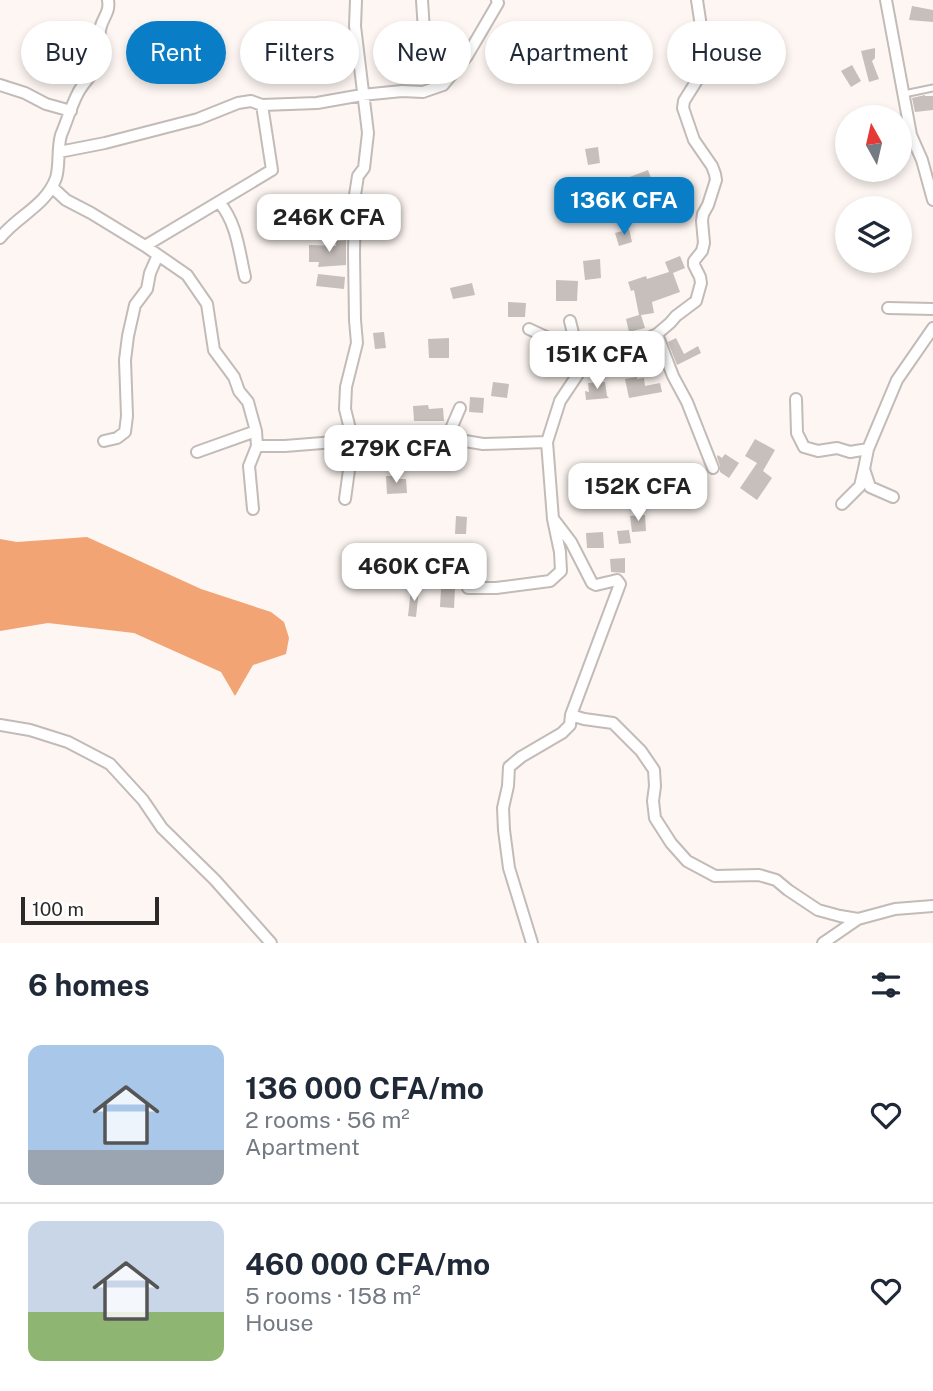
<!DOCTYPE html>
<html lang="en">
<head>
<meta charset="utf-8">
<style>
  body { margin:0; font-family:"Public Sans",sans-serif; background:#f6f6f7; color:#1f2937; height:100vh; display:flex; flex-direction:column; font-size:26px; white-space:nowrap }
  * { box-sizing:border-box; margin:0 }
  p { font-size:23px; color:#747a83 }
  .icon { flex:none; width:38px; height:38px; fill:none; stroke:currentColor; stroke-width:2; stroke-linecap:round; stroke-linejoin:round }
  .map { position:relative; height:943px; overflow:hidden }
  .panel { display:flex; flex-direction:column; background:#fff; flex:1 }
  .panel>* { flex:none }
  .top-card { position:absolute; left:21px; top:21px; width:892px; height:63px; display:flex; gap:14px }
  .needle { width:46px; rotate:352deg }
  .buttons { position:absolute; left:835px; top:105px; display:grid; gap:14px }
  .buttons a { display:grid; place-items:center; width:77px; height:77px; border-radius:50%; background:#fff; box-shadow:0 4px 10px #0003; font-size:35px }
  .scale { position:absolute; left:21px; bottom:18px; width:138px; box-sizing:border-box; padding-left:7px; border:4px solid #2c2a28; border-top:0; font-size:19px; line-height:24px; white-space:nowrap; color:#2c2a28; -webkit-text-stroke:5px #fff; paint-order:stroke }
  .price { position:absolute; translate:-50% -60px; padding:0 16px; border-radius:14px; background:#fff; color:#222; font-size:23px; line-height:46px; filter:drop-shadow(0 2px 4px #0008) }
  .price::after { content:''; position:absolute; left:50%; top:42px; width:21px; height:16px; margin-left:-10px; background:inherit; clip-path:polygon(0 0,100% 0,50% 100%) }
  .price.active { background:#097ec7; color:#fff }
  ul { padding:0; list-style:none }
  li { display:flex; align-items:center; gap:21px; height:175px; padding:0 28px }
  li+li { border-top:2px solid #e0e1e3 }
  li span { display:grid; place-items:center; flex:none; width:196px; height:140px; border-radius:14px; color:#555 }
  li>.icon { margin-inline-start:auto }
  span .icon { width:84px; height:84px; fill:#fffc; stroke-width:1 }
  li b { font-size:30px }
  h2 { display:flex; justify-content:space-between; align-items:center; height:84px; padding:0 28px; font-size:30px }
  .pill { padding:0 24px; border-radius:32px; background:#fff; box-shadow:0 4px 10px #0003; font-size:24px; line-height:63px }
  .pill.active { background:#097ec7; color:#fff }
  .map>svg:first-child { display:block }
  .forest { fill:#f2a475 }
  .building { fill:#c6bfbb }
  .lines { fill:none; stroke-linecap:round; stroke-linejoin:round }
  .lane-casing { stroke:#c2bbb7; stroke-width:9 }
  .street-casing { stroke:#c2bbb7; stroke-width:14 }
  .lane { stroke:#fff; stroke-width:5 }
  .street { stroke:#fff; stroke-width:10 }
</style>
</head>
<body>
<div class="map">
<svg width="933" height="943" viewBox="0 0 933 943">
  <rect width="100%" height="100%" fill="#fdf6f2"/>
  <!-- forest -->
  <path class="forest" d="M87 537 201 589 271 612 284 622 289 638 286 654 253 665 235 696 221 672 134 633 48 623 0 631V539L17 542Z"/>
  <!-- building -->
  <path class="building" d="M912 6 933 10V22L909 20Z
    M875 48V58L872 61 879 79 869 82 861 51Z
    M852 65 861 81 851 87 841 71Z
    M925 95V96H933V110L915 112 912 98Z
    M598 147 600 163 588 165 585 149Z
    M648 170 651 178 630 185 627 178Z
    M332 195 345 200 337 222 340 223 337 231 323 227Z
    M629 229 632 242 619 246 615 233Z
    M346 240V265L318 267 319 262H309V245L336 246 335 241Z
    M680 256 685 268 673 273 680 292 652 302 654 313 641 315 645 328 629 332 626 319 639 315 634 290 631 291 628 282 646 276 647 279 669 272 665 262Z
    M600 259 601 278 585 280 583 261Z
    M318 274 345 277 344 289 316 286Z
    M556 280 578 281 577 301H556Z
    M472 283 475 295 453 299 450 288Z
    M508 302 526 303 525 317H508Z
    M384 332 386 348 375 349 373 333Z
    M449 338V358H429L428 339Z
    M676 338 684 354 698 346 701 353 677 365 668 342Z
    M533 344H543L551 348V363H533Z
    M637 377V379L644 378 645 386 660 383 662 392 629 398 625 379Z
    M493 382 509 384 507 398 491 396Z
    M605 382 607 396 609 398 586 400 585 391 589 392 588 383Z
    M470 397 484 398 483 413 469 412Z
    M428 405 429 409 443 408 444 421H414L413 406Z
    M755 439 775 450 763 471 772 478 757 500 740 488 757 463 745 456Z
    M725 454 739 463 729 478 720 472V466L717 457 718 455 722 458Z
    M386 476H397V479H406L407 493 387 494Z
    M645 515 646 531 632 532 630 516Z
    M456 516 467 517 466 534H455Z
    M629 530 631 543 619 544 617 531Z
    M603 532 604 548H587L586 533Z
    M625 558V573L611 572 610 559Z
    M411 589 419 590 416 617 408 616Z
    M441 589H455L454 608 440 607Z"/>
  <g class="lines">
    <!-- lane casing -->
    <g class="lane-casing">
      <path id="lane" d="M904 94 933 88"/>
    </g>
    <!-- street casing -->
    <g class="street-casing">
      <path id="street" d="M422 0 424 31 430 60 443 85
        M886 0 911 135 922 160 933 200
        M0 85 25 93 46 104 71 111
        M59 152 105 143 198 119 238 103 251 101 262 105 317 103 362 95 402 91 423 92 443 85 467 56 498 3 497 0
        M52 187 66 200 91 213 145 246 187 275 207 304 214 350 234 377 239 391 248 402 256 431 257 446 249 466 253 509
        M219 202C237 223 239 251 245 277
        M0 238C17 216 46 206 56 178 60 165 57 149 61 135 67 121 71 106 78 93 84 81 94 75 99 60 102 49 97 37 101 26 104 16 110 12 108 0
        M145 246 272 170 262 105
        M888 308 933 309
        M570 321 579 357
        M529 329 555 341 577 354
        M657 334 673 376 687 402 713 468
        M796 399 797 433 804 447 818 451 837 448 850 452 868 449
        M409 436 410 462
        M447 438 460 408
        M104 441 117 438 125 432 127 416 125 360 128 336 135 305 147 289 150 273 158 255
        M257 446H285L409 436 447 438 483 444 547 442
        M197 452 256 431
        M893 497 870 487 864 469 868 449 897 380 933 328
        M345 499 353 441 345 409 346 387 357 343 355 320 354 253 355 195 358 176 364 168 368 133 355 26 356 0
        M842 504 860 486 864 469
        M468 588H496L550 581 561 571 560 552 553 519 547 442 560 401 582 368 618 357 636 344 657 334 670 323 676 316 696 301 701 283 700 277 694 265V261L702 251 704 243 702 221 703 214 708 205 716 180 715 174 712 166 694 140 683 108 684 101 699 77 705 53 697 0
        M571 715 584 719 613 723 641 751 654 770 655 786 653 801 655 818 671 843 687 861 715 876 759 875 776 880 788 890 818 910 840 916 858 919
        M0 725 30 730 68 742 110 764 143 800 162 828 215 880 271 943
        M532 943 509 868 504 830 503 808 508 786 509 767 521 757 562 733 570 725 571 715 620 584 617 580 596 585 592 583 571 542 555 521
        M823 943 858 919 895 909 933 906"/>
    </g>
    <!-- lane -->
    <use href="#lane" class="lane"/>
    <!-- street -->
    <use href="#street" class="street"/>
  </g>
</svg>
<div class="buttons">
<a><svg class="needle" viewBox="-14 -14 28 28"><path d="M0-13l5 13h-10z" fill="#e53935"/><path d="M0 13l5-13h-10z" fill="#747a83"/></svg></a>
<a><svg class="icon" aria-label="layers" viewBox="0 0 24 24"><path d="M12 4l9 5-9 5-9-5zM3 14l9 5 9-5"/></svg></a>
</div>
<div class="scale">100 m</div>
<b class="price active" style="left:624px;top:237px">136K CFA</b>
<b class="price" style="left:329px;top:254px">246K CFA</b>
<b class="price" style="left:597px;top:391px">151K CFA</b>
<b class="price" style="left:396px;top:485px">279K CFA</b>
<b class="price" style="left:638px;top:523px">152K CFA</b>
<b class="price" style="left:414px;top:603px">460K CFA</b>
<div class="top-card">
<a class="pill">Buy</a>
<a class="pill active">Rent</a>
<a class="pill">Filters</a>
<a class="pill">New</a>
<a class="pill">Apartment</a>
<a class="pill">House</a>
</div>
</div>
<section class="panel">
<h2>6 homes<svg class="icon" aria-label="filters" viewBox="0 0 24 24"><path d="M4 7h16M4 17h16"/><circle cx="9" cy="7" r="2"/><circle cx="15" cy="17" r="2"/></svg></h2>
<ul>
<li><span style="background:linear-gradient(#a9c7e8 75%,#9aa5b1 0)"><svg class="icon" aria-label="home" viewBox="0 0 24 24"><path d="M3 11l9-7 9 7M6 9v11h12V9"/></svg></span><div><b>136 000 CFA/mo</b><p>2 rooms · 56 m²</p><p>Apartment</p></div><svg class="icon" aria-label="heart" viewBox="0 0 24 24"><path d="M12 20l-8-8c-3-5 5-10 8-4 3-6 11-1 8 4z"/></svg></li>
<li><span style="background:linear-gradient(#c9d6e8 65%,#8fb573 0)"><svg class="icon" aria-label="home" viewBox="0 0 24 24"><path d="M3 11l9-7 9 7M6 9v11h12V9"/></svg></span><div><b>460 000 CFA/mo</b><p>5 rooms · 158 m²</p><p>House</p></div><svg class="icon" aria-label="heart" viewBox="0 0 24 24"><path d="M12 20l-8-8c-3-5 5-10 8-4 3-6 11-1 8 4z"/></svg></li>
</ul>
</section>
</body>
</html>
